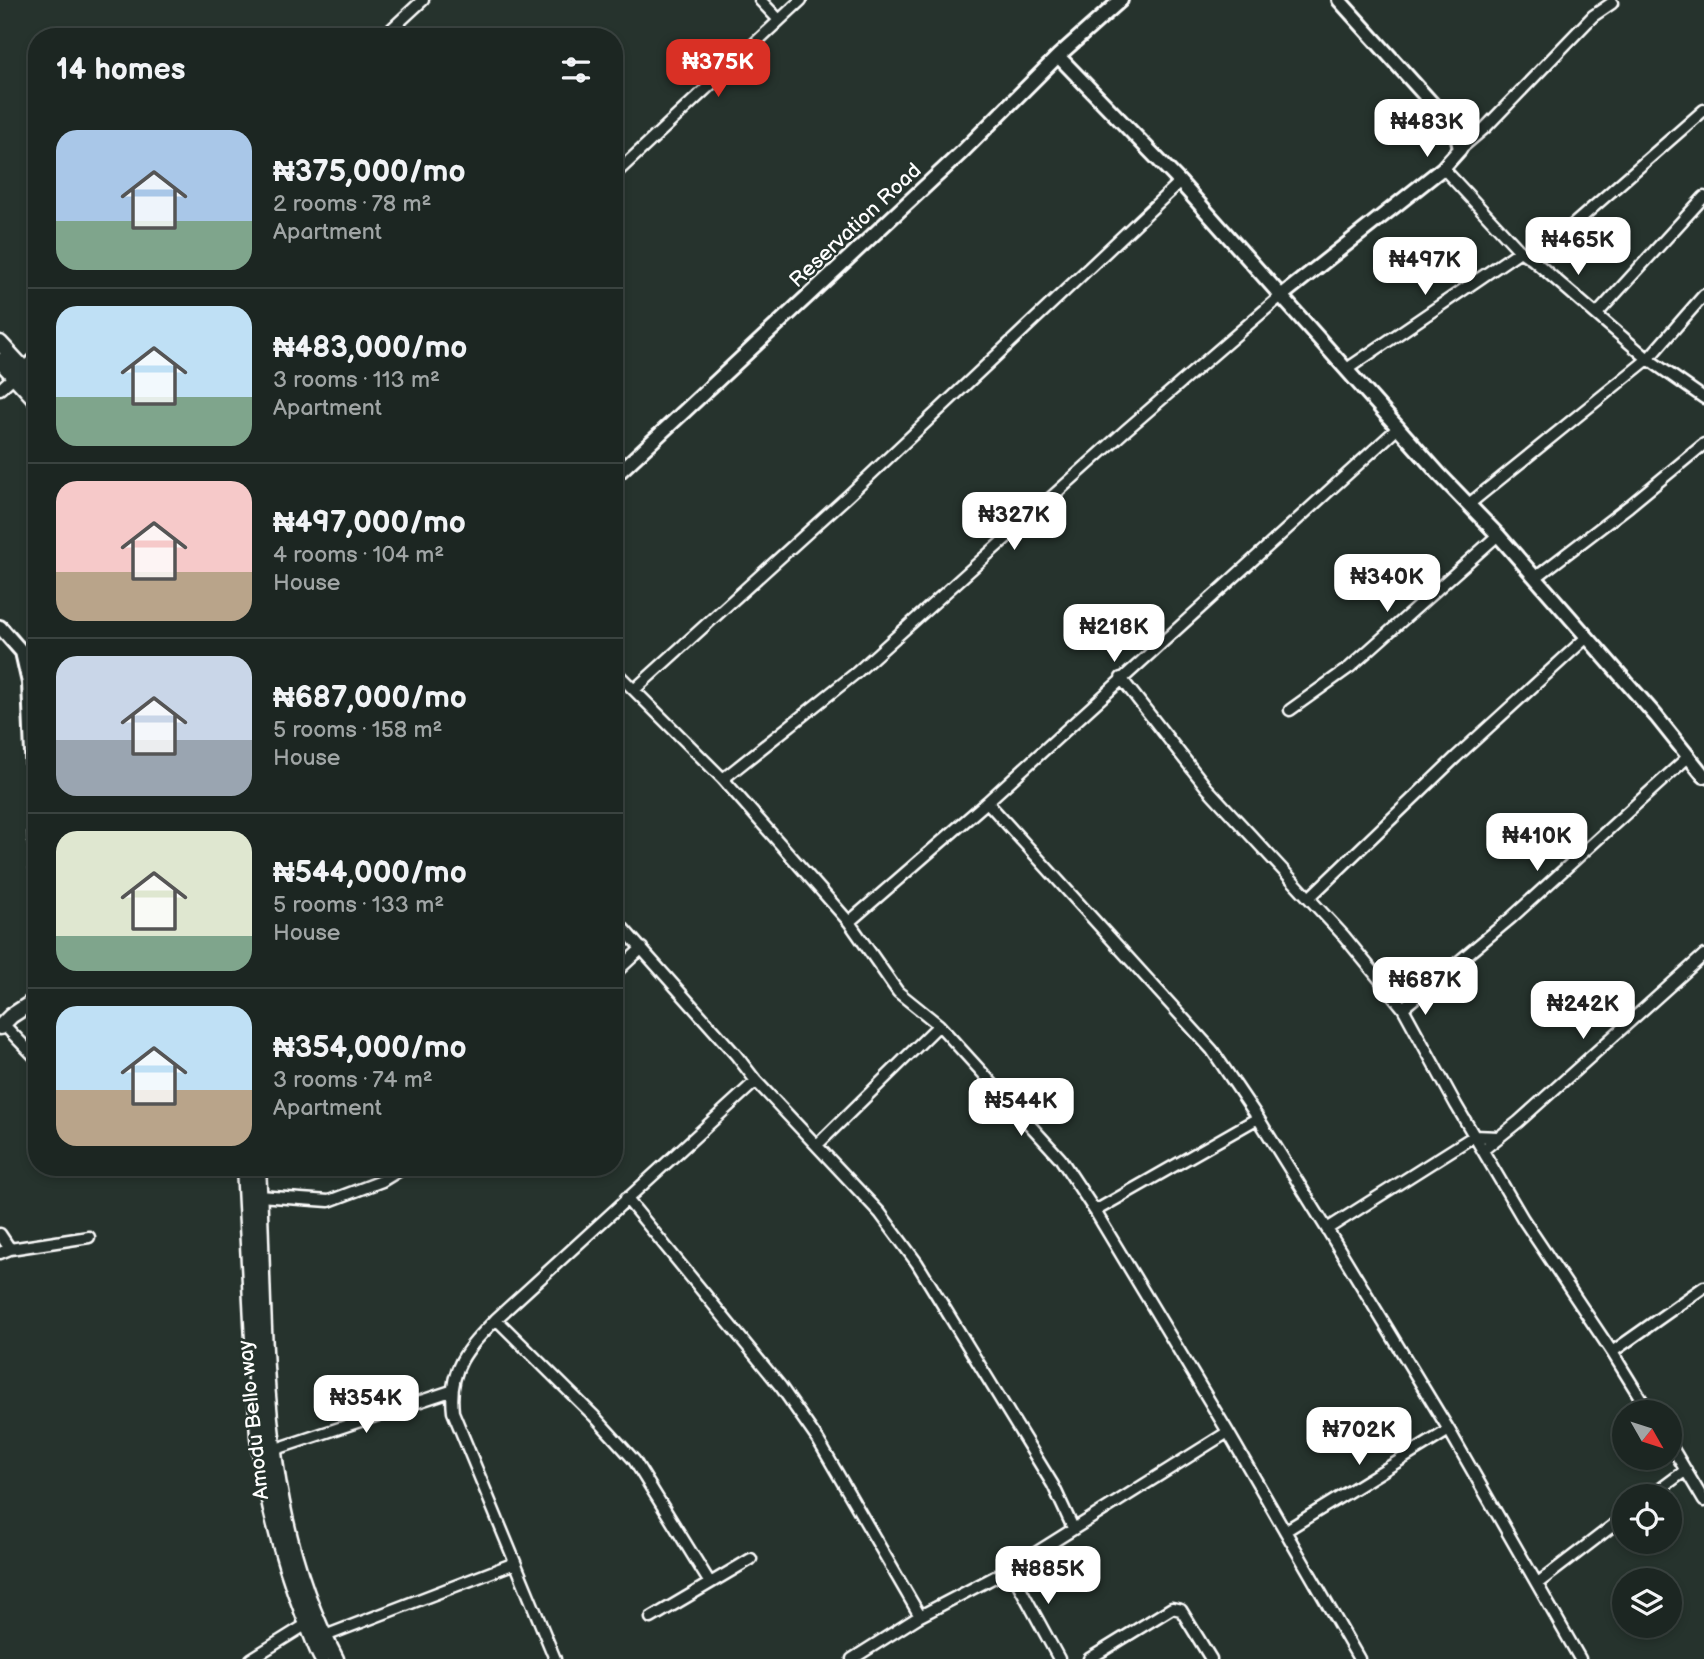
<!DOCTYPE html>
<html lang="en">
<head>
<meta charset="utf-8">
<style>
  body { margin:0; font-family:"Balsamiq Sans",sans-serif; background:#29322f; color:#f1f3f6; height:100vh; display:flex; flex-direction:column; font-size:26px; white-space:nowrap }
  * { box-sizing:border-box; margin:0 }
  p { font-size:23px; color:#a0a5a5 }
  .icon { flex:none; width:38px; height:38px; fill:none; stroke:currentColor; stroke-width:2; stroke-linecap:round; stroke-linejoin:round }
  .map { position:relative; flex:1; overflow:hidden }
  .side { position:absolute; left:28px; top:28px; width:595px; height:1148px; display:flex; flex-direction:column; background:#1c2622; border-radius:28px; box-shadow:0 4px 10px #0003,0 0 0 2px #3a4340 }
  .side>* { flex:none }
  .needle { width:46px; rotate:129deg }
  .tools { position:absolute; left:1612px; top:1400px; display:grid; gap:14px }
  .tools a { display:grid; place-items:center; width:70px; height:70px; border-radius:50%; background:#1c2622; box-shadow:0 4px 10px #0003,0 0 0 2px #3a4340; font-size:35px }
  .price { position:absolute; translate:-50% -60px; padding:0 16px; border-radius:14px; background:#fff; color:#222; font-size:23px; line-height:46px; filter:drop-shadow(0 2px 4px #0008) }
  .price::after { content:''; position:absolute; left:50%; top:42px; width:21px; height:16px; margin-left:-10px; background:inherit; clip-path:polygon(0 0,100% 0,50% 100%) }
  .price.selected { background:#d93025; color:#fff }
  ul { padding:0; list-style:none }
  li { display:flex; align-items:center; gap:21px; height:175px; padding:0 28px }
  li+li { border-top:2px solid #3a4340 }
  li span { display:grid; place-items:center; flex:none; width:196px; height:140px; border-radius:21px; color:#555 }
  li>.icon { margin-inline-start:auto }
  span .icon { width:84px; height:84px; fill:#fffc; stroke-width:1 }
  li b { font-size:30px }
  h2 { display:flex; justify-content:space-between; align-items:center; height:84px; padding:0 28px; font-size:30px }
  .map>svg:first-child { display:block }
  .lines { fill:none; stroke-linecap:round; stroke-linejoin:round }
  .minor-casing { stroke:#fff; stroke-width:15 }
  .tertiary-casing { stroke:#fff; stroke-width:18 }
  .primary-casing { stroke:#fff; stroke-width:19 }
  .minor { stroke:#26332d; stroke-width:10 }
  .tertiary { stroke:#26332d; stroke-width:12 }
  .primary { stroke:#26332d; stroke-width:14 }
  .labels { text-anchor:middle; stroke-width:5; stroke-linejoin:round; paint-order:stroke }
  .street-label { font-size:21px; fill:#fff; stroke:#26332d }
</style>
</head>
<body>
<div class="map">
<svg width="1704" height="1659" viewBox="0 0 1704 1659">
  <rect width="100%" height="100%" fill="#26332d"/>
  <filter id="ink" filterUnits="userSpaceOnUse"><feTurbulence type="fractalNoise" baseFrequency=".0143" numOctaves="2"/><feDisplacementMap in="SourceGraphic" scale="14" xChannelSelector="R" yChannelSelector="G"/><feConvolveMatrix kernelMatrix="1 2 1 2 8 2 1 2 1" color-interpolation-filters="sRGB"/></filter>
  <g filter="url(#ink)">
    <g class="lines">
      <!-- minor casing -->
      <g class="minor-casing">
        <path id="minor" d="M760 0 779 20
          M383 37 423 0
          M1460 149 1486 127 1593 16 1612 3
          M1443 168 1520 251 1533 260 1648 359 1704 398
          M614 175 801 0
          M1533 260 1704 110
          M1597 314 1704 197
          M1347 369 1520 251
          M0 389 37 356
          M1469 504 1648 359 1704 295
          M1535 578 1629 506 1704 444
          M614 670 723 779 849 922 898 992 939 1025 1060 1158 1095 1211 1228 1432 1359 1659
          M1121 678 1207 788 1344 936 1403 1008 1456 1105 1523 1219 1612 1352 1649 1412
          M634 690 849 495 1180 182
          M1290 710 1350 667 1498 535
          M723 779 856 673 1126 430 1281 296
          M987 802 1212 1050 1258 1118 1327 1229 1449 1430 1580 1659
          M1309 898 1456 757 1587 637
          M614 918 736 1055 756 1081 880 1213 917 1263 1053 1485 1073 1528
          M849 922 987 802 1399 427
          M614 974 642 948
          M1403 1008 1511 918 1688 757
          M3 1024 37 1059
          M817 1145 939 1025
          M1483 1150 1518 1122 1704 955
          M259 1196 329 1201 382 1181 405 1167
          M626 1198 781 1387 818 1440 920 1616
          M1095 1211 1258 1118
          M1327 1229 1474 1136 1499 1137
          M0 1234 10 1249
          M0 1253 10 1249 89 1237
          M496 1319 594 1416 634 1460 710 1583
          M1612 1352 1704 1287
          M1670 1444 1704 1501
          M273 1450 451 1391
          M1651 1496 1686 1470
          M1285 1531 1449 1430
          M1010 1569 1059 1659
          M1538 1583 1624 1517
          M651 1618 751 1559
          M325 1636 515 1563
          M251 1659 307 1624
          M555 1659 453 1412C448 1368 467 1349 496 1319L756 1081
          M852 1659 920 1616 1010 1569 1228 1432
          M1089 1659 1172 1608 1181 1610 1211 1659"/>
      </g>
      <!-- tertiary casing -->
      <g class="tertiary-casing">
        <path id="tertiary" d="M1058 56 1180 182 1440 475 1498 535 1656 716 1704 776
          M1281 296 1443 168 1460 149 1456 130 1339 0
          M614 477 962 152 1058 56 1121 0
          M0 627 22 652 29 683 37 871"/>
      </g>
      <!-- primary casing -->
      <g class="primary-casing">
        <path id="primary" d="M0 343 37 383
          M0 361 37 401
          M0 1027 11 1016 37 999
          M244 1167 258 1437C266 1500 282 1560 305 1619 311 1632 315 1647 322 1659
          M258 1167C267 1332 255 1509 336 1659"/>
      </g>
      <!-- minor -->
      <use href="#minor" class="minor"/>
      <!-- tertiary -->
      <use href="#tertiary" class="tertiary"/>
      <!-- primary -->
      <use href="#primary" class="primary"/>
    </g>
  </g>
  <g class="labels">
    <!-- street labels -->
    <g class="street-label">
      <text transform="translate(855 225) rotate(-43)" y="7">Reservation Road</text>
      <text transform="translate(253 1420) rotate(-96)" y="7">Amodu Bello way</text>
    </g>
  </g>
</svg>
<div class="tools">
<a><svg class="needle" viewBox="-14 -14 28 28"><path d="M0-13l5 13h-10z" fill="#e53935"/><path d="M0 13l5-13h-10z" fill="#a0a5a5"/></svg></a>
<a><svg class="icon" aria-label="locate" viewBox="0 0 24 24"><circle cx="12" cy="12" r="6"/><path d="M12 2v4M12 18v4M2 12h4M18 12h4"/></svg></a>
<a><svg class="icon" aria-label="layers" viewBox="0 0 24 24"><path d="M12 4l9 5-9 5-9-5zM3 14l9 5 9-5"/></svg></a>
</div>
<b class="price selected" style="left:718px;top:99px">₦375K</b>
<b class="price" style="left:1427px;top:159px">₦483K</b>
<b class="price" style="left:1578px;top:277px">₦465K</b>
<b class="price" style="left:1425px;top:297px">₦497K</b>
<b class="price" style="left:1014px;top:552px">₦327K</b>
<b class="price" style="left:1387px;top:614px">₦340K</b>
<b class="price" style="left:1114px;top:664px">₦218K</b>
<b class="price" style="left:1537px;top:873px">₦410K</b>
<b class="price" style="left:1425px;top:1017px">₦687K</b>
<b class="price" style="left:1583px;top:1041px">₦242K</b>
<b class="price" style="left:1021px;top:1138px">₦544K</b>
<b class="price" style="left:366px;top:1435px">₦354K</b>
<b class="price" style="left:1359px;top:1467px">₦702K</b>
<b class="price" style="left:1048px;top:1606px">₦885K</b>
<section class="side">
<h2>14 homes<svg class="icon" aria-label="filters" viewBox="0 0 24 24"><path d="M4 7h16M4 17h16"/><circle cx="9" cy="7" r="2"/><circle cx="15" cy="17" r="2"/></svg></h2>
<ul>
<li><span style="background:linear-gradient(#a9c7e8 65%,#7fa58c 0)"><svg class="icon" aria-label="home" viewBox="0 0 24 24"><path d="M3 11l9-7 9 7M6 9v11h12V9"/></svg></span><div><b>₦375,000/mo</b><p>2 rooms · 78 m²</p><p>Apartment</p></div></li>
<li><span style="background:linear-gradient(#bfe0f5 65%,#7fa58c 0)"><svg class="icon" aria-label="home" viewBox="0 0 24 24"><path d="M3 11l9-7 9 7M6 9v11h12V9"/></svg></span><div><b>₦483,000/mo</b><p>3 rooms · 113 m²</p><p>Apartment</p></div></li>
<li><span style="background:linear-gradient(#f6c9c9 65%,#b9a48a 0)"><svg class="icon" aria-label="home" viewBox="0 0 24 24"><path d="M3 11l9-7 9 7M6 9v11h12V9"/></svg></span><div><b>₦497,000/mo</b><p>4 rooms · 104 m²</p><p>House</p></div></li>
<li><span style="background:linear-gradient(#c9d6e8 60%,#9aa5b1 0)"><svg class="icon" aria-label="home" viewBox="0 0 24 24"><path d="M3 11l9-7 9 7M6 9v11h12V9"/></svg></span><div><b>₦687,000/mo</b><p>5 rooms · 158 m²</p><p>House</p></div></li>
<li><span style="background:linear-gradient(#dfe7d0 75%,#7fa58c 0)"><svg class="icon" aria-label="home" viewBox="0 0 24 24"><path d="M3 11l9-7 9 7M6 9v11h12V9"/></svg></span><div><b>₦544,000/mo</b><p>5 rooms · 133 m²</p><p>House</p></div></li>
<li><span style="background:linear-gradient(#bfe0f5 60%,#b9a48a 0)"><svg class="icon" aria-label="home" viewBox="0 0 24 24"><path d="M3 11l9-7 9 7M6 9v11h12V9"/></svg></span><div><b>₦354,000/mo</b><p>3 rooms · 74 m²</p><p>Apartment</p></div></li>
</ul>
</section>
</div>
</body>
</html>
